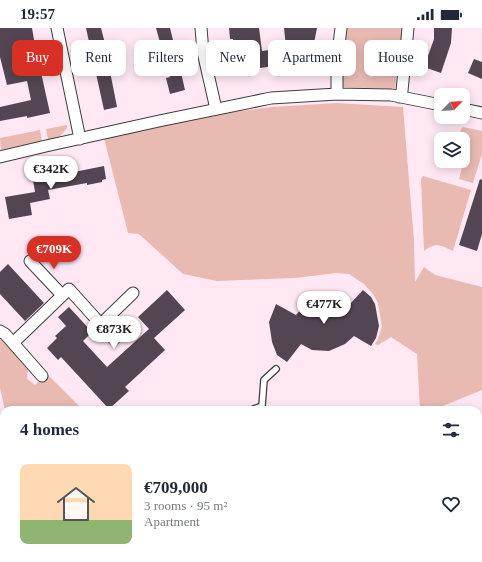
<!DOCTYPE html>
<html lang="en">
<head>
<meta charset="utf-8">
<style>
  body { margin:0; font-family:Georgia,serif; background:#f6f6f7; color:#1f2937; height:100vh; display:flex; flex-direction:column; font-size:15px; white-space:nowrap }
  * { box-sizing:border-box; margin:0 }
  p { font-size:13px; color:#747a83 }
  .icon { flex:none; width:22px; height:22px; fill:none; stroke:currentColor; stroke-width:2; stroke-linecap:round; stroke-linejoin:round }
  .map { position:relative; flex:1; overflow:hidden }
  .side { position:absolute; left:0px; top:378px; width:482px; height:156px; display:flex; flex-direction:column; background:#fff; border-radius:12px 12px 0 0; box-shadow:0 2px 10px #0003 }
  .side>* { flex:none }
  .top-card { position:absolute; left:12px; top:12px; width:458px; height:36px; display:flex; gap:8px }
  .needle { width:26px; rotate:65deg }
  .tools { position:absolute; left:434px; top:60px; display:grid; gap:8px }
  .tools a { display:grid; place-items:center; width:36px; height:36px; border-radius:8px; background:#fff; box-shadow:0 2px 10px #0003; font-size:20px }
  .price { position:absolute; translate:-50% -34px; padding:0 9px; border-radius:14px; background:#fff; color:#222; font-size:13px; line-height:26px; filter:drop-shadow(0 1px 2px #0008) }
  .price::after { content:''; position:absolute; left:50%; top:24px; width:12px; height:9px; margin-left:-6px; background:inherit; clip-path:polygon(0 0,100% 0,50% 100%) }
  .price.active { background:#d93025; color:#fff }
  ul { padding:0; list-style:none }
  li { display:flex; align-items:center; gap:12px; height:100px; padding:0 20px }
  li span { display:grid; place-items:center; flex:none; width:112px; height:80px; border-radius:8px; color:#555 }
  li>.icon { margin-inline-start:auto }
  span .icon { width:48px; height:48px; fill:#fffc; stroke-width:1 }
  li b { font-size:17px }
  h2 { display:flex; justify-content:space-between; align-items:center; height:48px; padding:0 20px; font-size:17px }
  .chip { padding:0 14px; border-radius:8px; background:#fff; box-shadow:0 2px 10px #0003; font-size:14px; line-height:36px }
  .chip.active { background:#d93025; color:#fff }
  .status { display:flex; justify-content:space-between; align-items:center; height:28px; padding:0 20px; background:#fff; direction:ltr }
  .status svg { height:11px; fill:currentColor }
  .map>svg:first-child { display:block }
  .green { fill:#e9bab1 }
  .building { fill:#534652 }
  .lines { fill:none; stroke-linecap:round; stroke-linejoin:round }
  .lane-casing { stroke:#3d3d3d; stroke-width:8 }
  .street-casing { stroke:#3d3d3d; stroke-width:13 }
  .secondary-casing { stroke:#2c2c2c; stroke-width:17 }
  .lane { stroke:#fff; stroke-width:5.5 }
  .street { stroke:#fff; stroke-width:11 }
  .secondary { stroke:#ffa3cb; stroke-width:15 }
</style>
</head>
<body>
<div class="status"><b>19:57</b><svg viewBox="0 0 49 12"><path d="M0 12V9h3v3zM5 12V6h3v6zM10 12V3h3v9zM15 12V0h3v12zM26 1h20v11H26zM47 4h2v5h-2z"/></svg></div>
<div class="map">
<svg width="482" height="534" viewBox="0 0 482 534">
  <rect width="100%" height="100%" fill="#ffe8f4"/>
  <!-- green -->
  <path class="green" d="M346 0H402L395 61 342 59Z
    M337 75 403 79 414 213 415 254 424 239 435 247 482 259V362L433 382H420L417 326 391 309 378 317 375 316 378 311 382 299 378 275 373 266 364 256 349 246 336 245 295 250 217 253 183 246 139 206 128 205 104 110 217 86 272 79Z
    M67 97V100L60 108 48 112 46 101Z
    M463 99 482 103V126L473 155 459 151 468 116 463 114V111H459L461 101Z
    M40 102 42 113 1 122 0 110Z
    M423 148 471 162 453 223C440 217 436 214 424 223L421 151Z
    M0 310 4 311 28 340 27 351 35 357 47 346 83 382H5L0 360Z
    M4 473V530H13L10 534H0V485L1 479Z
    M27 530H160L161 534H24Z"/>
  <!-- building -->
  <path class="building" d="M0 0H32L39 41 40 40 50 85 27 90V88L0 93V79L31 72 27 53 7 57 0 29Z
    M86 0H101L108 27 107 28 117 79 104 82Z
    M156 0H170L175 20 178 19 183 39 180 40 185 62 170 66 166 50 170 49 163 18H161Z
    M229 0H259L262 23 286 20 284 0H317L314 15 320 14 322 32 309 34V32L275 36V38L253 41V43L237 44 233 11H230Z
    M434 0H452L451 15 441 45 424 39 434 11Z
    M474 31 482 34V51L468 45Z
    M104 138 106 151 102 152V154L87 157V155L48 162 50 171 30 175 32 187 9 191 5 169 35 164 33 152 57 148 56 146 69 144V145Z
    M480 151 482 152V206L477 223 459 217Z
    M8 236 44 275 25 293 0 266V244Z
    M167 262 185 282 154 310 165 322 125 359 129 363 109 381 61 329 58 332 47 320 57 310 55 308 66 298 58 289 69 279 92 304 83 313 107 339 149 301 138 289Z
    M363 262 371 269 375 276 379 298 376 310 371 318 354 308 345 316 329 323 312 322 301 316 287 334 277 327 272 314 269 294 276 276 296 287 304 278 314 274 326 271 339 272 349 277Z"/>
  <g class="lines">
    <!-- lane casing -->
    <g class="lane-casing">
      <path id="lane" d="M262 378 264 352 276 341
        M251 382 262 378V382"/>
    </g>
    <!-- street casing -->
    <g class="street-casing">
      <path id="street" d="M57 0 80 111
        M201 0 203 24 216 81
        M337 66V33L341 0
        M399 69 402 63 408 0
        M463 81 482 85
        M0 129 46 118 159 93 271 70 337 66 391 67 441 77
        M30 233 62 267
        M101 296 133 265
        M0 303 5 306 42 348
        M13 315 69 261 114 311
        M478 516 482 515
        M167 530V534
        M301 530 302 534
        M440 530 441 534"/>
    </g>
    <!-- secondary casing -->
    <g class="secondary-casing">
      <path id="secondary" d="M478 407H482
        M0 435H4"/>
    </g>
    <!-- lane -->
    <use href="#lane" class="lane"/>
    <!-- street -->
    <use href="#street" class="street"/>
    <!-- secondary -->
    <use href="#secondary" class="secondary"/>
  </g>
</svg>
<div class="tools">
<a><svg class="needle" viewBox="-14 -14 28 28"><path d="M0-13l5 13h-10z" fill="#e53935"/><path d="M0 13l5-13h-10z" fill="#747a83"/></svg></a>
<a><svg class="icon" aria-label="layers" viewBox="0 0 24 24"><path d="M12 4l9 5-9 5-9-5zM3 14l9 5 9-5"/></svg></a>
</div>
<b class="price" style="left:51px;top:162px">€342K</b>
<b class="price active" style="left:54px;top:242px">€709K</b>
<b class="price" style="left:324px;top:297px">€477K</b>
<b class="price" style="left:114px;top:322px">€873K</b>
<div class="top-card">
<a class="chip active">Buy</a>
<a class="chip">Rent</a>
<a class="chip">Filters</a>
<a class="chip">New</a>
<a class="chip">Apartment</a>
<a class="chip">House</a>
</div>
<section class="side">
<h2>4 homes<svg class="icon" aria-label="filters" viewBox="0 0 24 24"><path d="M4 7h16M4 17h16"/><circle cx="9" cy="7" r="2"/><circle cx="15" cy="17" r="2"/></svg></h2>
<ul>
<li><span style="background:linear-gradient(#ffd9b3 70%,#8fb573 0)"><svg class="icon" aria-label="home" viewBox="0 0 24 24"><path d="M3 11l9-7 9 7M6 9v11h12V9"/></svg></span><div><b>€709,000</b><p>3 rooms · 95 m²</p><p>Apartment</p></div><svg class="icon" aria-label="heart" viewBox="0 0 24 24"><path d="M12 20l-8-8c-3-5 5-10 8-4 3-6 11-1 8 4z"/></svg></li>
</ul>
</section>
</div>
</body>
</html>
